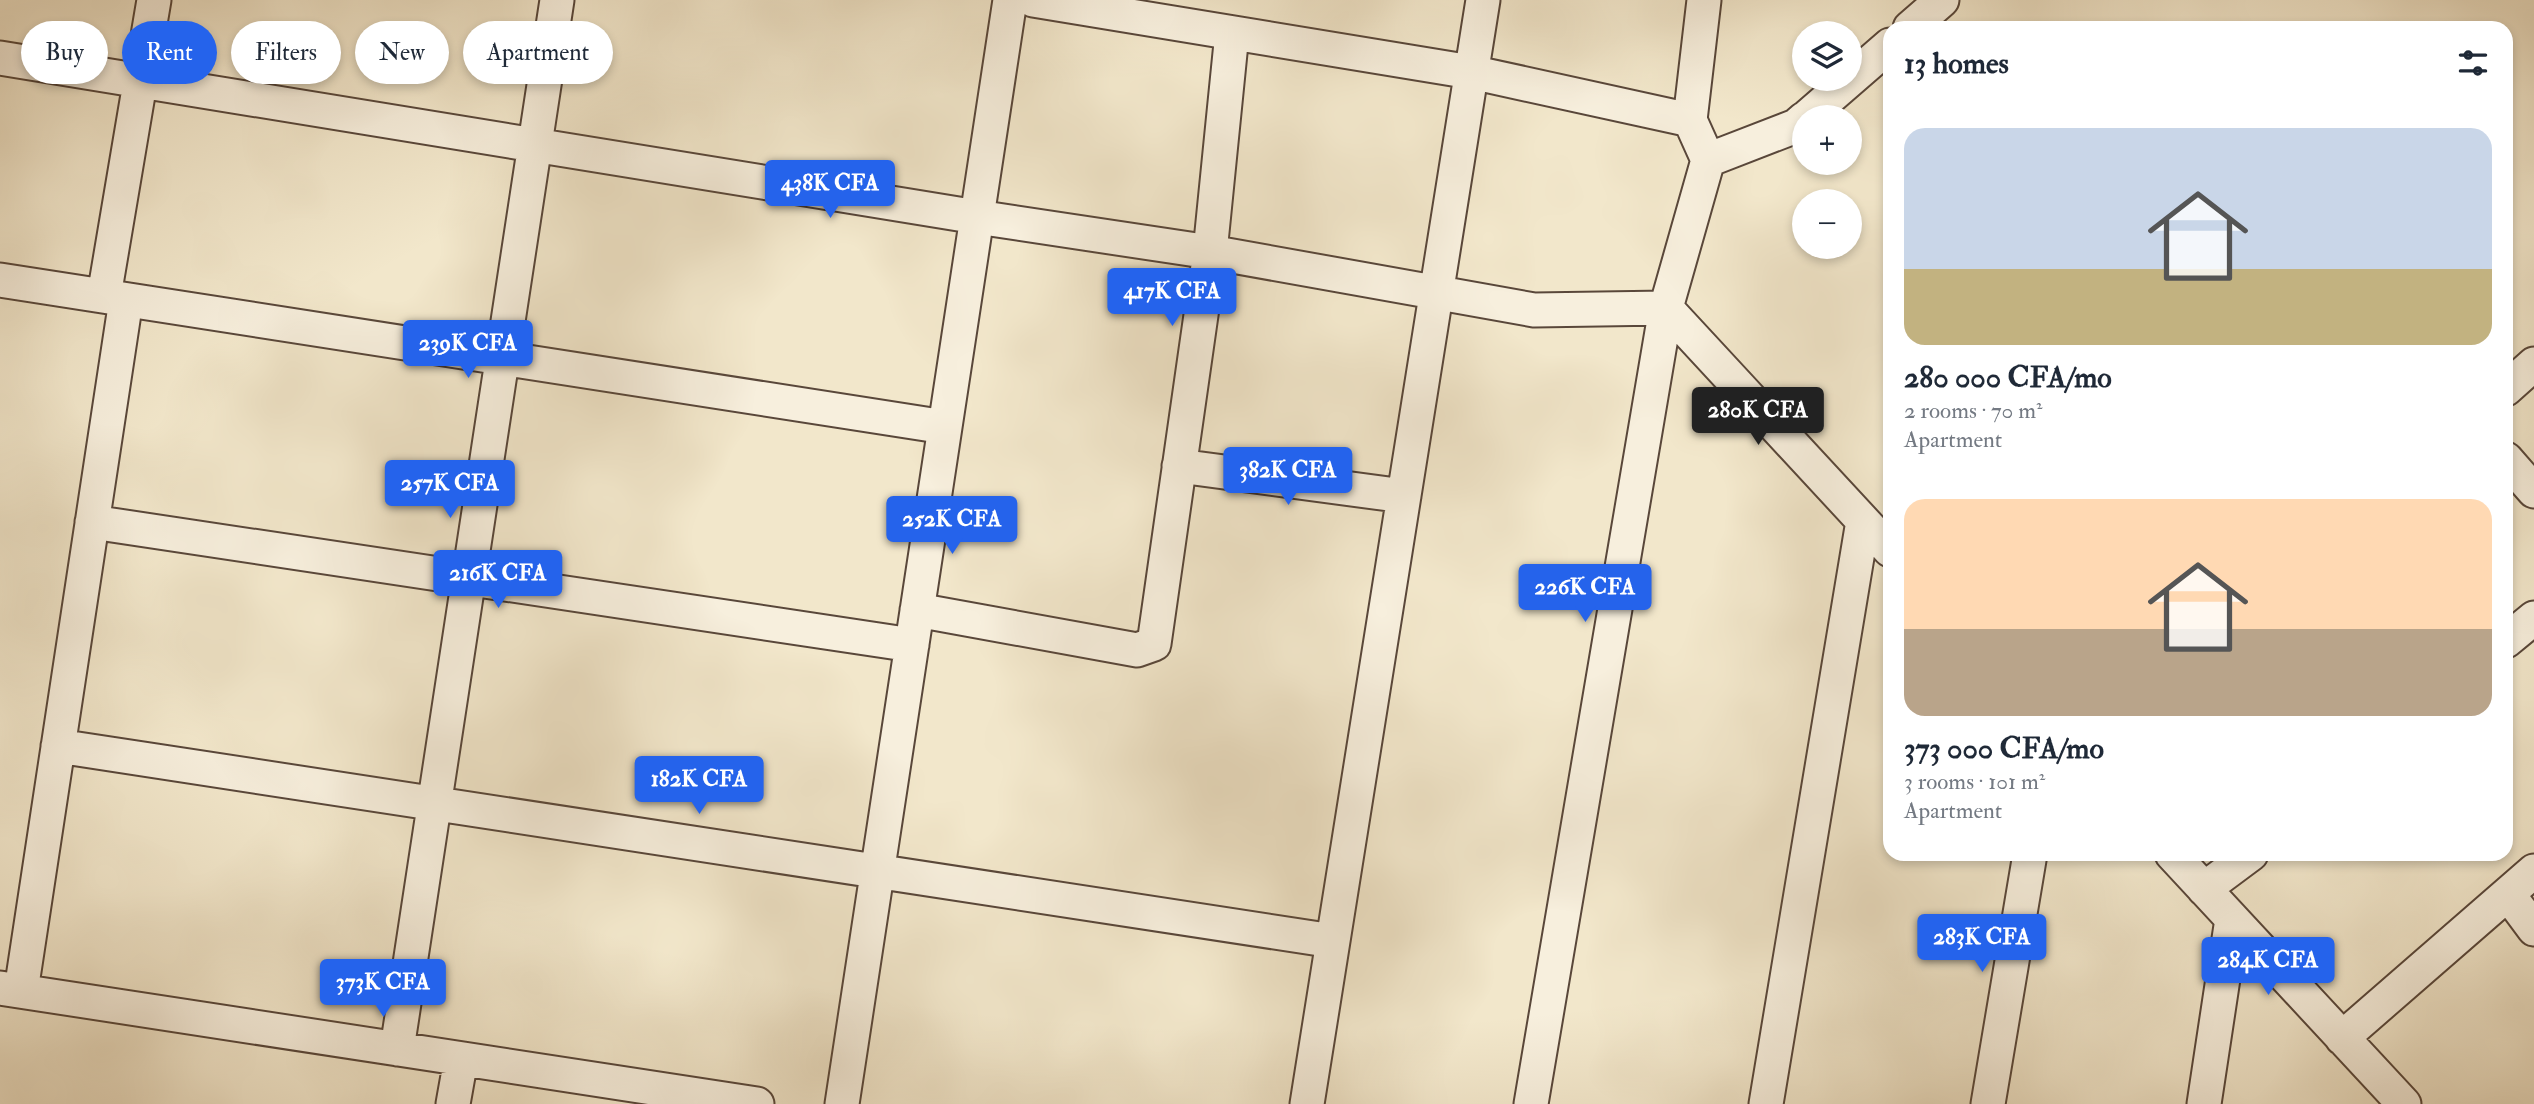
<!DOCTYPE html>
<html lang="en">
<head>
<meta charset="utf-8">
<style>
  body { margin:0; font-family:"IM FELL Double Pica",serif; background:#f2f2f3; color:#1f2937; height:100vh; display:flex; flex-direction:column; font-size:26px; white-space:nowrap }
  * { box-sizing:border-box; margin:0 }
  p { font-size:23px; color:#747a83 }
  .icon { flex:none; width:38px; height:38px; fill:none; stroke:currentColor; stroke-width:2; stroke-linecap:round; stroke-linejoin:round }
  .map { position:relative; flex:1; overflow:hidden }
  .drawer { position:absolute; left:1883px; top:21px; width:630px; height:840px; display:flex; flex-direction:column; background:#fff; border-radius:21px; box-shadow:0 4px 10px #0003 }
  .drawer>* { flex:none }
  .top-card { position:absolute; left:21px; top:21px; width:665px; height:63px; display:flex; gap:14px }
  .buttons { position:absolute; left:1792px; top:21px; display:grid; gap:14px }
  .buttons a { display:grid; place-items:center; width:70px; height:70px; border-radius:50%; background:#fff; box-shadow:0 4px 10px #0003; font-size:35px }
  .price { position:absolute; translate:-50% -60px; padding:0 16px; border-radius:7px; background:#2563eb; color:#fff; font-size:23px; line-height:46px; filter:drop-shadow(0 2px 4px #0008) }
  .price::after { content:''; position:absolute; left:50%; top:42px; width:21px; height:16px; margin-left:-10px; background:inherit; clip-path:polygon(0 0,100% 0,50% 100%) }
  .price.on { background:#222; color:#fff }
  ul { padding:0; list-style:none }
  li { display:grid; align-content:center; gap:14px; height:371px; padding:0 21px }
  li span { display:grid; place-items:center; height:217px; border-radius:21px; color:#555 }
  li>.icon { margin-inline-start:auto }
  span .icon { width:126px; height:126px; fill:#fffc; stroke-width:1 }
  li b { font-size:30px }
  h2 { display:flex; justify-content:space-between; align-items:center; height:84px; padding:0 21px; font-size:30px }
  .tag { padding:0 24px; border-radius:32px; background:#fff; box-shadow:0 4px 10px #0003; font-size:24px; line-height:63px }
  .tag.on { background:#2563eb; color:#fff }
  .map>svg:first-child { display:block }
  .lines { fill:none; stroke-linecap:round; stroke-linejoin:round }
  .minor-casing { stroke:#59473a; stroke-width:37 }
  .minor { stroke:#f7efdd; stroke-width:33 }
</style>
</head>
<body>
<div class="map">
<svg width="2534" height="1104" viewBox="0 0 2534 1104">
  <rect width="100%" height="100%" fill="#f2e7cb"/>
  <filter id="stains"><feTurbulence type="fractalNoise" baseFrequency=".00286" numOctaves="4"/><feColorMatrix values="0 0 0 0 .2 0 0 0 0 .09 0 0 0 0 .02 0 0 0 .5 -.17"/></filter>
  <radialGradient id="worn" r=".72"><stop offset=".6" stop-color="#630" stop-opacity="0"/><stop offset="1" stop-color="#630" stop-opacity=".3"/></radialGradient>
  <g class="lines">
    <!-- minor casing -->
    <g class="minor-casing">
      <path id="minor" d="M1033 0 1471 72 1690 120 1708 160 1796 126 1804 119
        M1910 28 1942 0
        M0 58 977 217 1210 252 1534 310 1666 308 1890 550
        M1807 117 1890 45
        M1690 120 1704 0
        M0 280 945 427
        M104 296 154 0
        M2506 389 2534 364
        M2506 459 2534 491
        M1179 466 1404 496
        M92 522 912 645
        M917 610 1137 650 1154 644 1210 252 1232 33
        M2506 641 2534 618
        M58 746 1333 941
        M2172 854 2404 1104
        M2204 889 2251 854
        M2508 894 2534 929
        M0 988 757 1104
        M21 991 126 300
        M2342 1038 2534 871
        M397 1049 557 0
        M453 1104 461 1059
        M842 1104 1010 0
        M1307 1104 1483 0
        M1531 1104 1666 308 1708 160
        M1766 1104 1863 521
        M1988 1104 2030 854
        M2204 1104 2232 919"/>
    </g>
    <!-- minor -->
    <use href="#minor" class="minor"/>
  </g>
  <rect width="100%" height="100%" filter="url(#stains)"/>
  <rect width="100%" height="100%" fill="url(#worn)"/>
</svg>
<div class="buttons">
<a><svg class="icon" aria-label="layers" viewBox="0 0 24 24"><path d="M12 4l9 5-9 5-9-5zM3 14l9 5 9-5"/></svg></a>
<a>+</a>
<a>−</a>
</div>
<b class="price" style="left:830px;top:220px">438K CFA</b>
<b class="price" style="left:1172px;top:328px">417K CFA</b>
<b class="price" style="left:468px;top:380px">239K CFA</b>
<b class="price on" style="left:1758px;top:447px">280K CFA</b>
<b class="price" style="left:1288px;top:507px">382K CFA</b>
<b class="price" style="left:450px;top:520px">257K CFA</b>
<b class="price" style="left:952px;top:556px">252K CFA</b>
<b class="price" style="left:498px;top:610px">216K CFA</b>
<b class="price" style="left:1585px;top:624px">226K CFA</b>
<b class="price" style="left:699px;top:816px">182K CFA</b>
<b class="price" style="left:1982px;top:974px">283K CFA</b>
<b class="price" style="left:2268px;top:997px">284K CFA</b>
<b class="price" style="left:383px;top:1019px">373K CFA</b>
<div class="top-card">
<a class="tag">Buy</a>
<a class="tag on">Rent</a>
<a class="tag">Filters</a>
<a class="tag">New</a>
<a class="tag">Apartment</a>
</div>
<section class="drawer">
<h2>13 homes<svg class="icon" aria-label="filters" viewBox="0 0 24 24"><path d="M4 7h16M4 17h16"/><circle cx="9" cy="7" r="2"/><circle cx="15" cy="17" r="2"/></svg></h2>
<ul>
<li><span style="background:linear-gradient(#c9d6e8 65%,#c2b280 0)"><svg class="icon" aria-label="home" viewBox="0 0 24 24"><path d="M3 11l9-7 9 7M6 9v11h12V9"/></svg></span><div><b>280 000 CFA/mo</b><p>2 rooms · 70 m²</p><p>Apartment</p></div></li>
<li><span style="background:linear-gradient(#ffd9b3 60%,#b9a48a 0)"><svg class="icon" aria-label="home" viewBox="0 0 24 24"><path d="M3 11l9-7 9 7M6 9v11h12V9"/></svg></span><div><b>373 000 CFA/mo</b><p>3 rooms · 101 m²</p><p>Apartment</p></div></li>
</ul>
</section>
</div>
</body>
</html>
